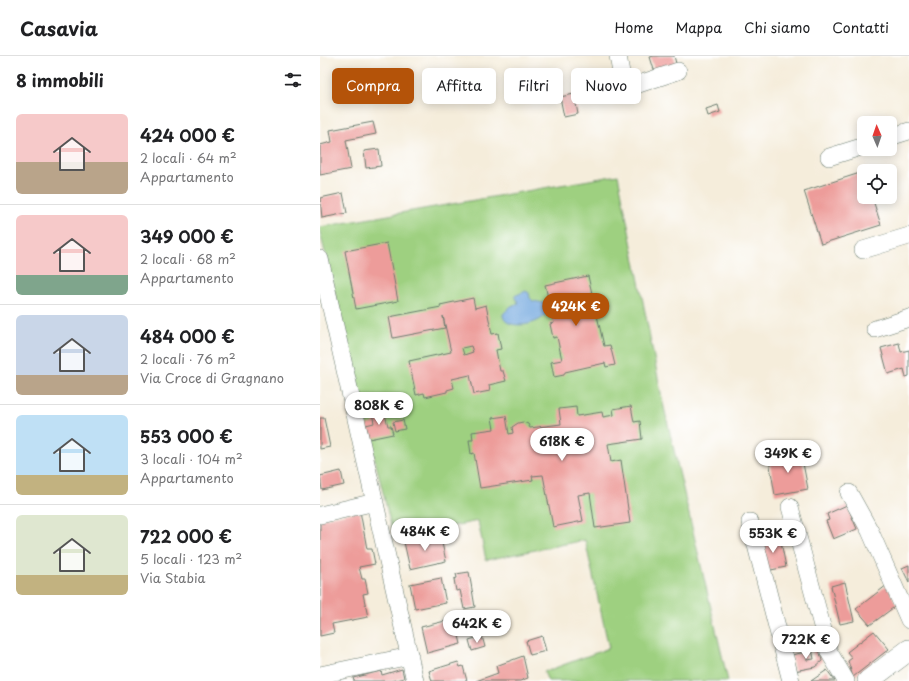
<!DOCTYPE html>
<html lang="it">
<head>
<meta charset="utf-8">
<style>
  body { margin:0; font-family:"Playpen Sans",sans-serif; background:#f2f2f2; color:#202124; height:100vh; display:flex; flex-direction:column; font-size:15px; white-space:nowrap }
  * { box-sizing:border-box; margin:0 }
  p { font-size:13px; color:#757577 }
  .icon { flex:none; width:22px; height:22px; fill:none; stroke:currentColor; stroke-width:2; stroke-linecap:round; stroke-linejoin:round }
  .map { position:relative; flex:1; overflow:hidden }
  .side { display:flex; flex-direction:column; background:#fff; width:320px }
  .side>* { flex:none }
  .hud { position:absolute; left:12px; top:12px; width:380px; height:36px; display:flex; gap:8px }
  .needle { width:26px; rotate:358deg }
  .fabs { position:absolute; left:537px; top:60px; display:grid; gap:8px }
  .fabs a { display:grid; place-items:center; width:40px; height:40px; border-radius:6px; background:#fff; box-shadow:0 2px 10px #0003; font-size:20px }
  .price { position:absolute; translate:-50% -34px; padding:0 9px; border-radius:14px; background:#fff; color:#222; font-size:13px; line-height:26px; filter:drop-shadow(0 1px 2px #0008) }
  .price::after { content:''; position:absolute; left:50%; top:24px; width:12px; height:9px; margin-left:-6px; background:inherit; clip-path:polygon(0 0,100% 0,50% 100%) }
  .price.on { background:#b45309; color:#fff }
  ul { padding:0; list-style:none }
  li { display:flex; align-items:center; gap:12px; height:100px; padding:0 16px }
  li+li { border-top:1px solid #e0e0e0 }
  li span { display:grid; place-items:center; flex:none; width:112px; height:80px; border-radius:6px; color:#555 }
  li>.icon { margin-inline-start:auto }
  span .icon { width:48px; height:48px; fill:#fffc; stroke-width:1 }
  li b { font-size:17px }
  h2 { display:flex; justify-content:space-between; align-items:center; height:48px; padding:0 16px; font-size:17px }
  .chip { padding:0 14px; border-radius:6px; background:#fff; box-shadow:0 2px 10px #0003; font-size:14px; line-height:36px }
  .chip.on { background:#b45309; color:#fff }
  header { display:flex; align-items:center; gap:24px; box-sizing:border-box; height:56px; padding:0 20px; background:#fff; border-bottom:1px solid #e0e0e0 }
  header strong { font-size:19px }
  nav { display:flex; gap:22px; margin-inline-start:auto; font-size:14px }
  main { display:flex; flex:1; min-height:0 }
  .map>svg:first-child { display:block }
  .green { fill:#9ed080; stroke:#5e865a }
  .water { fill:#70a6de; stroke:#487289 }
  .building { fill:#ed9c9a; fill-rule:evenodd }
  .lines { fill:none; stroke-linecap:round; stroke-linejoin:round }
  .minor-casing { stroke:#6a7b6e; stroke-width:18 }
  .major-casing { stroke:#6a7b6e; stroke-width:22 }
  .minor { stroke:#fff; stroke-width:17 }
  .major { stroke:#fff; stroke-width:21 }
</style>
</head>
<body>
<header>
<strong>Casavia</strong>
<nav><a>Home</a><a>Mappa</a><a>Chi siamo</a><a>Contatti</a></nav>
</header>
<main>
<section class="side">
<h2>8 immobili<svg class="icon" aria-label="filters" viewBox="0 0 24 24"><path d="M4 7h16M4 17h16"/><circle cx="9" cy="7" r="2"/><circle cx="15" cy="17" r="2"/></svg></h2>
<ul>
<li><span style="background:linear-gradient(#f6c9c9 60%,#b9a48a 0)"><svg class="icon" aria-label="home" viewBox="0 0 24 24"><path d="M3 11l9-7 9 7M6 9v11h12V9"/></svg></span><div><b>424 000 €</b><p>2 locali · 64 m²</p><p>Appartamento</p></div></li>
<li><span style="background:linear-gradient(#f6c9c9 75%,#7fa58c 0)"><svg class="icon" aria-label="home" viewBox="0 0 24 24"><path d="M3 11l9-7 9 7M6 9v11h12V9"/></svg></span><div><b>349 000 €</b><p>2 locali · 68 m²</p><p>Appartamento</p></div></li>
<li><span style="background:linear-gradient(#c9d6e8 75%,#b9a48a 0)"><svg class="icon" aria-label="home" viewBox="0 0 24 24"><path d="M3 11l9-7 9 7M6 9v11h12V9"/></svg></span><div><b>484 000 €</b><p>2 locali · 76 m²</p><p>Via Croce di Gragnano</p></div></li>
<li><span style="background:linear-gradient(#bfe0f5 75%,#c2b280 0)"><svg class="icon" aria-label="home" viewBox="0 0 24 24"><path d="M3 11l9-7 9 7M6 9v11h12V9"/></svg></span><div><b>553 000 €</b><p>3 locali · 104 m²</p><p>Appartamento</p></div></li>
<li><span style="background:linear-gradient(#dfe7d0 75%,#c2b280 0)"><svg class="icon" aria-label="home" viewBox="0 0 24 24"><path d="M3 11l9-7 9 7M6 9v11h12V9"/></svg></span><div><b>722 000 €</b><p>5 locali · 123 m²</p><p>Via Stabia</p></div></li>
</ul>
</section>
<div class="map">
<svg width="589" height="625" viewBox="0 0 589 625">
  <rect width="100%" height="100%" fill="#fff"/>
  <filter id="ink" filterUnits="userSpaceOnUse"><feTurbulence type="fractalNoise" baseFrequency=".025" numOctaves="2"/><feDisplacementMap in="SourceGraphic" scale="8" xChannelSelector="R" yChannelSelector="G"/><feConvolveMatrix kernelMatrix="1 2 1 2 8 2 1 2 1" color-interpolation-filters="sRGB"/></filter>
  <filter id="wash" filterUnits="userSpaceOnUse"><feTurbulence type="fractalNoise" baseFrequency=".012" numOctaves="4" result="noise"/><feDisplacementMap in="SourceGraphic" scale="16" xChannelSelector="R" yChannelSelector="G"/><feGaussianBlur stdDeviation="0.9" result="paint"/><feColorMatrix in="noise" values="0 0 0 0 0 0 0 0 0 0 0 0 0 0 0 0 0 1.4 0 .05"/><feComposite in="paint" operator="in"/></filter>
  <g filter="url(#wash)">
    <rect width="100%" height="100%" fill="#f5eddb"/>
    <!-- green -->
    <path class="green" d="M298 119 343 347 408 625H228L224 616 289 592 265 484 166 504 158 465 74 482 0 176V171Z"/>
    <!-- water -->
    <path class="water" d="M206 235 209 237 210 242 213 245 224 247 228 253C226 270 182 276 183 258L191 250 199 248 194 240Z"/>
    <g id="blocks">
      <!-- building -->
      <path class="building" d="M334 0H354L357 11 335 17 330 1Z
        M254 38 258 58 244 61 240 41Z
        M398 49 400 56 388 60 386 53Z
        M53 66 56 78 26 84 31 113 0 119V89L12 86 10 74Z
        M59 93 61 110 46 112 44 95Z
        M543 116 544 141H552L561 169 501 188 484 135Z
        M23 137 27 157 2 162 0 142Z
        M67 187 78 245 36 253 25 195Z
        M268 220 284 290 290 289 295 309 286 311 285 307 245 316 244 319 234 321 231 306 242 304 237 281 233 282 230 268 234 267 225 229Z
        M153 242 155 252 166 249 172 278 178 277 181 293 176 294 180 315H183L186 325 169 329 170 335 154 338 150 319 132 323 134 332 127 334V336L105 341 104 337 96 339 89 305 131 296 123 260 125 272 73 282 69 261 121 251 120 249ZM151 290 153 296 144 299 142 292Z
        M579 287 581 296 589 294V320L586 321 584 313 568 318 561 292Z
        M311 350 314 366 320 365 322 383 288 388 291 406 301 404 310 467 275 472 270 437 258 439 263 465 233 471 223 419 212 420 213 424 160 432 154 397 151 398 149 384H153L152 376 174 373 172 362 186 360 189 378 193 377 192 371 198 367 203 366 208 368 210 372 241 368 239 353 256 351 257 360 282 356 283 361 294 359 293 353Z
        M64 354 68 370H71L73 378 49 383 46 369 54 367 52 357Z
        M0 362H4L10 391 0 393Z
        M83 364 85 373 75 375 73 366Z
        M481 397 488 433 455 439 449 404Z
        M21 415 24 429 2 434 0 420Z
        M527 449 537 473 513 483 506 465 509 464 507 458Z
        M40 455 47 493H52L55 508 39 511 42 523H45L48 537 43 538 48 561 12 568 14 577 0 580V463Z
        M120 478 126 505 90 513 84 486Z
        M460 481 466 511 446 515 440 485Z
        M589 509V526L582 512Z
        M149 516 155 551 144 553 140 534 136 535 134 523 137 522 136 518Z
        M121 522 126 547 95 553 90 528Z
        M525 526 534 565 520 568 511 530Z
        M567 529 577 549 550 569 536 553Z
        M129 564 130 570 136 568 141 588 107 597 101 571Z
        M554 575 569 593 533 621 528 605 532 602 527 596Z
        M162 580 165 591 152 595 149 584Z
        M222 580 226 595 210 599 206 585Z
        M499 592 502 605 495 611 474 615 471 599 486 596 487 604 494 603 492 593Z
        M203 600 208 622 200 625H156L178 617 176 610Z
        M138 606 140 611 143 610 147 625H112L109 615Z
        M82 613 84 622 71 625H34L33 622 61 615 62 619Z
        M507 614 515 625H491Z"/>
    </g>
  </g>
  <g filter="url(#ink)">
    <use href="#blocks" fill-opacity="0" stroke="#6a7b6e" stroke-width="1"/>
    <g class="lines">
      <!-- minor casing -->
      <g class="minor-casing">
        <path id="minor" d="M298 0 302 22 308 28 316 29 358 15
          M570 81 589 75
          M509 101 544 90
          M543 194 589 180
          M0 203 95 625
          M555 273 589 262
          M529 437 550 475 589 564
          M470 451 509 596 526 625
          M0 459 55 446
          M430 466 471 625
          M0 619 90 600"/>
      </g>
      <!-- major casing -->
      <g class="major-casing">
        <path id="major" d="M548 625 589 594"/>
      </g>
      <!-- minor -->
      <use href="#minor" class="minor"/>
      <!-- major -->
      <use href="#major" class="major"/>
    </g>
  </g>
</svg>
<div class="fabs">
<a><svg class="needle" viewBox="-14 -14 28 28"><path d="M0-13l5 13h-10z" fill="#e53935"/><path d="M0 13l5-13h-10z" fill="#757577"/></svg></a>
<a><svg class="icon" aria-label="locate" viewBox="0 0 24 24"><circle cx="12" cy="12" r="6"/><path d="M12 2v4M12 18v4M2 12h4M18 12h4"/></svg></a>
</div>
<b class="price on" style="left:256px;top:271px">424K €</b>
<b class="price" style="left:59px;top:370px">808K €</b>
<b class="price" style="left:242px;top:406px">618K €</b>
<b class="price" style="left:468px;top:418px">349K €</b>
<b class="price" style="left:105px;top:496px">484K €</b>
<b class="price" style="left:453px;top:498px">553K €</b>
<b class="price" style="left:157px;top:588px">642K €</b>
<b class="price" style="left:486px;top:604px">722K €</b>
<div class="hud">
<a class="chip on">Compra</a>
<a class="chip">Affitta</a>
<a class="chip">Filtri</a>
<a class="chip">Nuovo</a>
</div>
</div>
</main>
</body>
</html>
